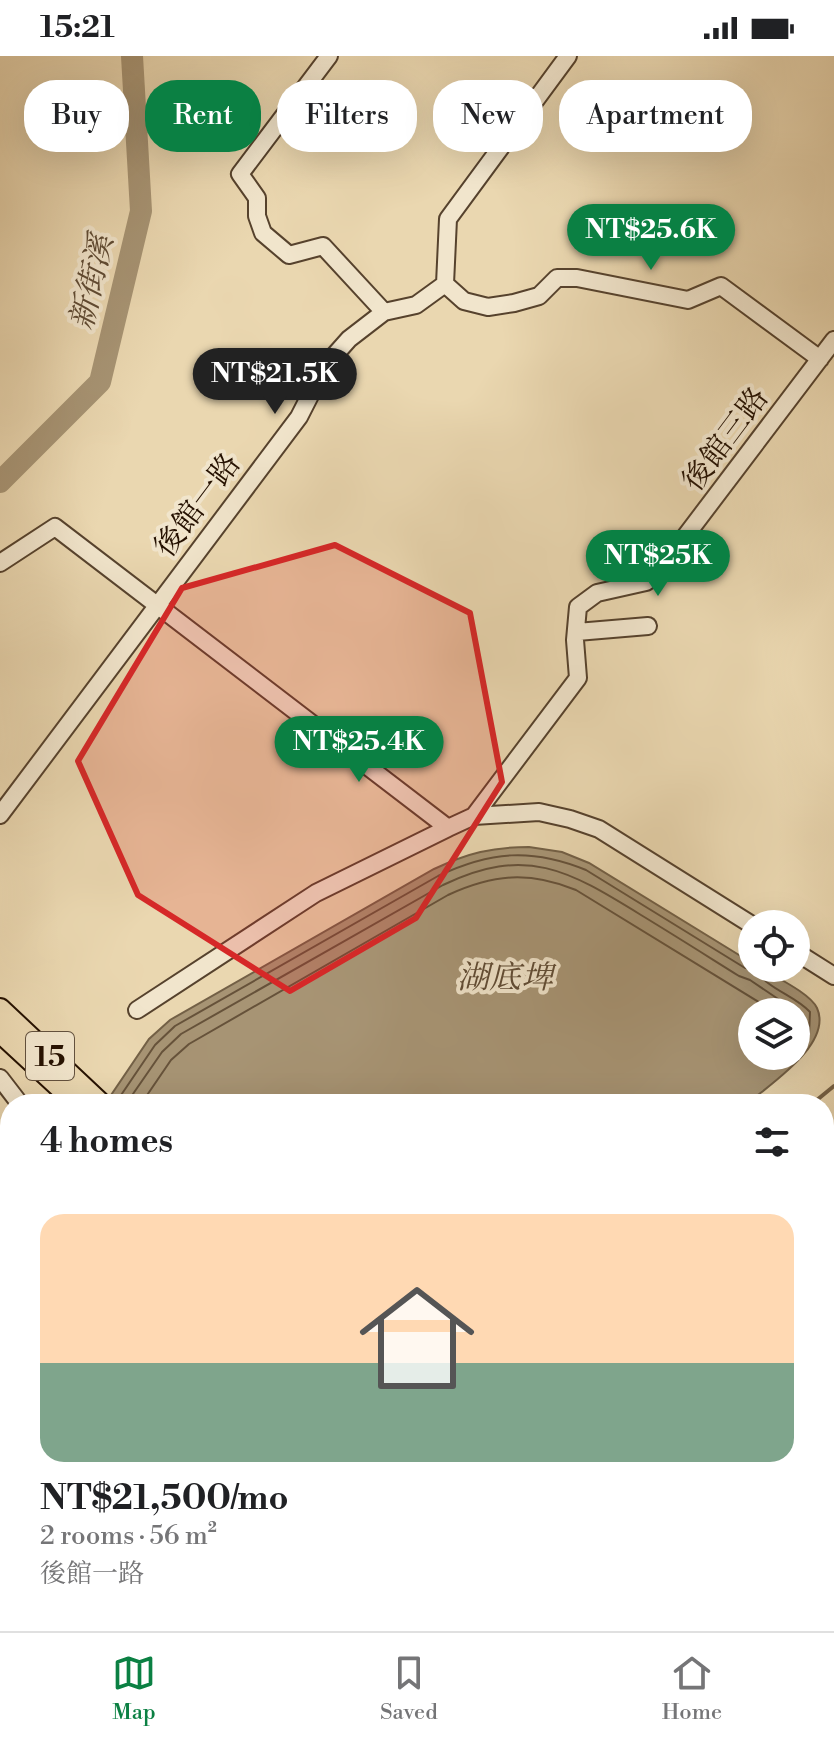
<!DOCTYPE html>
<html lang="en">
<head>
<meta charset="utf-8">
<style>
  body { margin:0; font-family:"Libre Bodoni","Noto Serif TC",serif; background:#f6f6f6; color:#202124; height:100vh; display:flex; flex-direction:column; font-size:30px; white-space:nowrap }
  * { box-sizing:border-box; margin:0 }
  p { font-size:26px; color:#757577 }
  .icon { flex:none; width:44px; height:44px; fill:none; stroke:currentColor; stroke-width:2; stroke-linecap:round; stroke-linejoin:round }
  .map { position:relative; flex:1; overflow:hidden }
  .details { position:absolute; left:0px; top:1038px; width:834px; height:538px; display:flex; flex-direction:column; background:#fff; border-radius:32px 32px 0 0; box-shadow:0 8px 32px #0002 }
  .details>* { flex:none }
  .banner { position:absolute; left:24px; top:24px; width:786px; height:72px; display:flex; gap:16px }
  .tools { position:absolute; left:738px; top:854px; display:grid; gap:16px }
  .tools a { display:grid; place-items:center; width:72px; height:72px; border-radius:50%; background:#fff; box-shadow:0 8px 32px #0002; font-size:40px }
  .price { position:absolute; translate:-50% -68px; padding:0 18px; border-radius:28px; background:#0b8043; color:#fff; font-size:26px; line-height:52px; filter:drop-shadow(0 2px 4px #0008) }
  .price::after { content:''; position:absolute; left:50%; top:48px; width:24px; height:18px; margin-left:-12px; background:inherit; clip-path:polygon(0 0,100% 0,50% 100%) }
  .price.active { background:#222; color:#fff }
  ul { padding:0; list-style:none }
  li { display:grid; align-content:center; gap:16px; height:424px; padding:0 40px }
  li span { display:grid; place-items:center; height:248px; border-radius:24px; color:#555 }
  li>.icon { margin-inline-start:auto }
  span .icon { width:144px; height:144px; fill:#fffc; stroke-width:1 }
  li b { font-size:34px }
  h2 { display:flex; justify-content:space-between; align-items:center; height:96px; padding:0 40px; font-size:34px }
  .tag { padding:0 28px; border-radius:32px; background:#fff; box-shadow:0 8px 32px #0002; font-size:28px; line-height:72px }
  .tag.active { background:#0b8043; color:#fff }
  .status { display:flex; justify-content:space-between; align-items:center; height:56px; padding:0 40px; background:#fff; direction:ltr }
  .status svg { height:22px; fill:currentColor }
  .tab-bar { display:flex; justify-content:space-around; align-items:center; height:112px; border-top:2px solid #e0e0e0; background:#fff; font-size:22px; color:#757577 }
  .tab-bar a { display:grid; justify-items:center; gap:4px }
  .tab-bar .active { color:#0b8043 }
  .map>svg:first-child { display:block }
  .water { fill:#a79474; stroke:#736046; stroke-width:2; fill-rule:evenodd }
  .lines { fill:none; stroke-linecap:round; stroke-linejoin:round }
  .shore { stroke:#66523a; stroke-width:2 }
  .stream { stroke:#736046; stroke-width:4 }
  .river { stroke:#a79474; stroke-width:22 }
  .minor-casing { stroke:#56422d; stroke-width:20 }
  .major-casing { stroke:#251101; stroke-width:24 }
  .minor { stroke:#f1e5cc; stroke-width:16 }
  .major { stroke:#ead7b0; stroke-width:20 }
  .marked { fill:#d62828; fill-opacity:0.2; stroke:#d62828; stroke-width:6; stroke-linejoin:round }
  .labels { text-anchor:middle; stroke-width:8; stroke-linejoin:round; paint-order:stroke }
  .shield { fill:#f1e5cc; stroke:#62513e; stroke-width:2 }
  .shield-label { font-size:28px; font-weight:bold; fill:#251101 }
  .street-label { font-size:30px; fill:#251101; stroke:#f1e5cc }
  .water-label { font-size:32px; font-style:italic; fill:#604c35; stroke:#f1e5cc }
</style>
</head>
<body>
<div class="status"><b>15:21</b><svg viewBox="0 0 49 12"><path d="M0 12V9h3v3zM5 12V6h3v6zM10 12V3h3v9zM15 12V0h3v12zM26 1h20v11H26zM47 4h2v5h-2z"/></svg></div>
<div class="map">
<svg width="834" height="1575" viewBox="0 0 834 1575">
  <rect width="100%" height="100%" fill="#ead7b0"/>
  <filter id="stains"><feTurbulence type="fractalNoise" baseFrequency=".0025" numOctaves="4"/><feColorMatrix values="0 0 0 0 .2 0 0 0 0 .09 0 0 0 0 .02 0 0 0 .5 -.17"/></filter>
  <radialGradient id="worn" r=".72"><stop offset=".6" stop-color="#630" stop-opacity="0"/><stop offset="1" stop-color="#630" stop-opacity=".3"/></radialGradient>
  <!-- water -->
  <path class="water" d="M529 791 562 796 589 807 752 907V912H761C775 921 810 937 817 952 833 988 770 1028 747 1048H105L149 983 170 964 434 813C468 797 492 791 529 791ZM752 956H796V1000H752Z"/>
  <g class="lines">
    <!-- shore -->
    <path class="shore" d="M115 1048 155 989 175 970 438 820C491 795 532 792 586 814L745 912 756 913C766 933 795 939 810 956L809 979 796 995
      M126 1048 162 996 181 978 443 829C526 789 568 814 641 859 674 879 707 900 739 920L750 924 796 955C803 963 802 972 796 981
      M141 1048 171 1004 189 988 448 839C494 818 529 815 576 834L775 956"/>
    <!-- stream -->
    <path class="stream" d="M812 1048 834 1030
      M178 1575 190 1566"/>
    <!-- river -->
    <path class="river" d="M0 426 100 326 141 155 132 0"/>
    <!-- minor casing -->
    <g class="minor-casing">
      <path id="minor" d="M329 0 240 118 257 142V160L263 177 289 199 323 190 384 256
        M445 228 464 245 488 251 514 247 539 240 557 222H577L688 244 721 230 820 303
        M0 507 55 471 448 772 474 760 539 756 570 763 599 773 752 869
        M577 576 648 570
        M0 759 299 361 325 310 349 283 384 256 416 249 445 228 448 163 568 0
        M474 760 578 622 575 584 578 551 597 537 646 526 656 519 834 284
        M796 896 834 920
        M137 954 316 837 448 772
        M0 1022 20 1048
        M824 1140 834 1133
        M0 1498 10 1485
        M359 1566 370 1575
        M627 1566 636 1575
        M656 1566 666 1575
        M233 1575 245 1566"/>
    </g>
    <!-- major casing -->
    <g class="major-casing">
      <path id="major" d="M0 953 101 1048
        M0 976 78 1048
        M824 1388 834 1381
        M824 1409 834 1402"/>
    </g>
    <!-- minor -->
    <use href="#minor" class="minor"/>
    <!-- major -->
    <use href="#major" class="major"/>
  </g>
  <!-- marked area -->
  <path class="marked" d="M335 489 470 557 502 726 416 862 290 935 138 839 78 705 182 532Z"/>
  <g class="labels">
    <!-- shield labels -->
    <rect class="shield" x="26" y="976" width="48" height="48" rx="6"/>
    <g class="shield-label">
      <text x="50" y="1010">15</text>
    </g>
    <!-- street labels -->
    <g class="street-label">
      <text transform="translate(725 383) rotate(-53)" y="10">後館三路</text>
      <text transform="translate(197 449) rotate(-53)" y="10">後館一路</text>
    </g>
    <!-- water labels -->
    <g class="water-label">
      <text transform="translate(91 226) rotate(-77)" y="11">新街溪</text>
      <text x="505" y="932">湖底埤</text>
    </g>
  </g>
  <rect width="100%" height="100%" filter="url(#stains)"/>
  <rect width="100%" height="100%" fill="url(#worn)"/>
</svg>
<div class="tools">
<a><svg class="icon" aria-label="locate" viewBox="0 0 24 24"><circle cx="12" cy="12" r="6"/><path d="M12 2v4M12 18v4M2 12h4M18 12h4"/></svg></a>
<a><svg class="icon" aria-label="layers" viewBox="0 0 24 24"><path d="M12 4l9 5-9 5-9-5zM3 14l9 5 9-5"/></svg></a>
</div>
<b class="price" style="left:651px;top:216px">NT$25.6K</b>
<b class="price active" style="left:275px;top:360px">NT$21.5K</b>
<b class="price" style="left:658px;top:542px">NT$25K</b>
<b class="price" style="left:359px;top:728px">NT$25.4K</b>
<div class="banner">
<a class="tag">Buy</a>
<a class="tag active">Rent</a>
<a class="tag">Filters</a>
<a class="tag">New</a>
<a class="tag">Apartment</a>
</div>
<section class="details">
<h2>4 homes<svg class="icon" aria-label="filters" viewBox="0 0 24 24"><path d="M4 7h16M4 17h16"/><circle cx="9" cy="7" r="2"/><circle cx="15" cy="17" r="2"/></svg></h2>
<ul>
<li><span style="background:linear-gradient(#ffd9b3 60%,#7fa58c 0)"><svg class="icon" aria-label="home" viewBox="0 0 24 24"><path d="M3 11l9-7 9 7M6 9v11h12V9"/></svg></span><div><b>NT$21,500/mo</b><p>2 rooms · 56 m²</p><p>後館一路</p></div></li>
</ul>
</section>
</div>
<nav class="tab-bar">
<a class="active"><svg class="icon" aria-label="map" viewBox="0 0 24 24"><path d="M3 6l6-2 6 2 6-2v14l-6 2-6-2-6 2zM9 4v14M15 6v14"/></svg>Map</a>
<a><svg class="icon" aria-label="saved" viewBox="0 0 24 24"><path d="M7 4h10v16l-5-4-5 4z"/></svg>Saved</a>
<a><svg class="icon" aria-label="home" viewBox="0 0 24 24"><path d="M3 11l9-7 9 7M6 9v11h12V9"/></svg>Home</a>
</nav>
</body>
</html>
